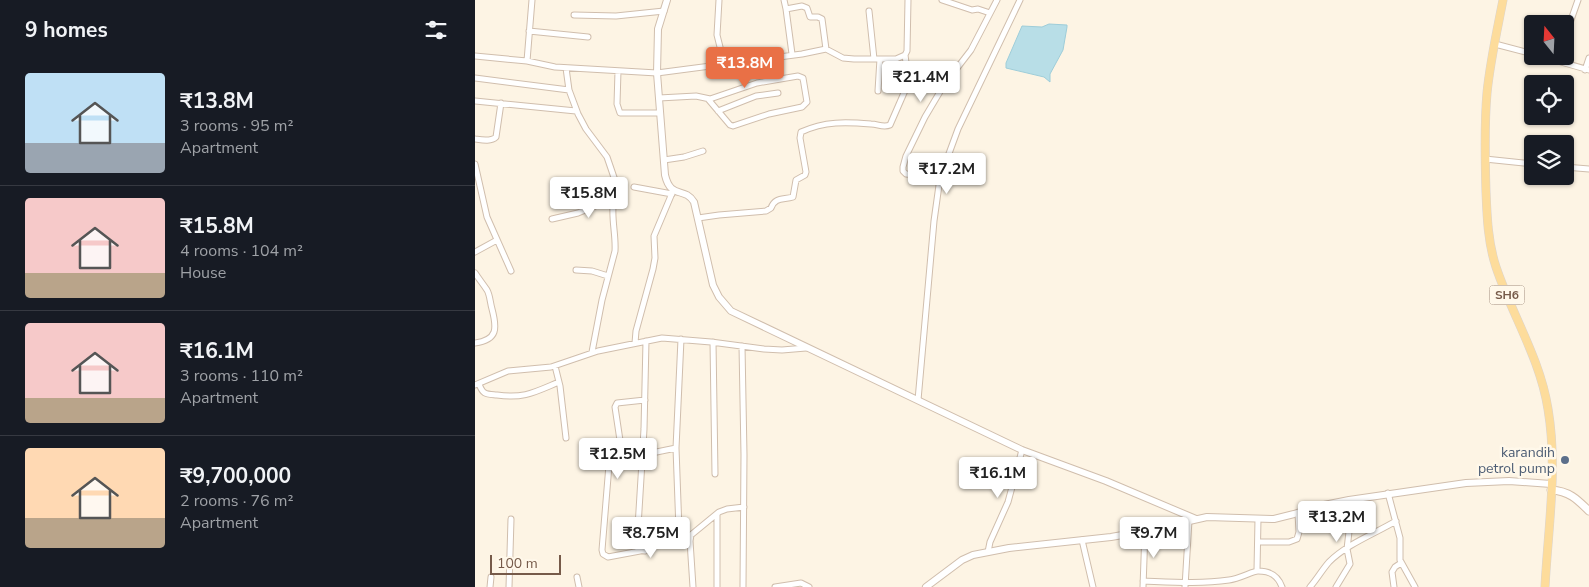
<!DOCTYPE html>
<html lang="en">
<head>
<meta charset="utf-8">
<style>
  body { margin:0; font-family:"Nunito Sans",sans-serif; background:#242831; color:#f1f3f6; height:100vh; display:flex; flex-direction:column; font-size:19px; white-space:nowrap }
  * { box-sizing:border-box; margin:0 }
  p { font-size:16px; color:#9ea1a6 }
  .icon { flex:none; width:28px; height:28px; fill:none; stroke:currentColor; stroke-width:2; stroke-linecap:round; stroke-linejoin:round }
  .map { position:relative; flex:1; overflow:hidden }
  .sheet { display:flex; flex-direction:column; background:#171b24; width:475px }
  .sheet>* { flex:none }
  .needle { width:32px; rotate:342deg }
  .tools { position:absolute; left:1049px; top:15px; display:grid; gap:10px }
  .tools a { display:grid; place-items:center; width:50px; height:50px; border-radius:5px; background:#171b24; box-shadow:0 1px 4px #0004; font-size:25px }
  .scale { position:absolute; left:15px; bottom:12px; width:71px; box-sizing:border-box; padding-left:5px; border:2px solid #765a49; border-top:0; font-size:14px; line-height:18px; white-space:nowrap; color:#765a49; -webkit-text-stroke:4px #fff8ea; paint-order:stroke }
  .price { position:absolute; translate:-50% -42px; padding:0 11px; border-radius:5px; background:#fff; color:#222; font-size:16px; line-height:32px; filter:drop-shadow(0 1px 2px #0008) }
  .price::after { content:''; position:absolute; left:50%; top:30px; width:15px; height:11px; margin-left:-8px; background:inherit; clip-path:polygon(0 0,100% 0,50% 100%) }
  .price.current { background:#e97046; color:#fff }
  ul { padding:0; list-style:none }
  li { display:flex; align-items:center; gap:15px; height:125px; padding:0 25px }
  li+li { border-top:1px solid #363941 }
  li span { display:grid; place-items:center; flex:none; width:140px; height:100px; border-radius:5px; color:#555 }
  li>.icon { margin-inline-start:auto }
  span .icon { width:60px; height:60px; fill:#fffc; stroke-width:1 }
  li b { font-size:21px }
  h2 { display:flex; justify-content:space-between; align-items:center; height:60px; padding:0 25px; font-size:21px }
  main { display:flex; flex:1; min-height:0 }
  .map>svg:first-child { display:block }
  .water { fill:#b8dee7; stroke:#9ecdd9 }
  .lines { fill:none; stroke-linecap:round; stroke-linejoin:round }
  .minor-casing { stroke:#d0bead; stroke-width:7 }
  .tertiary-casing { stroke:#d0bead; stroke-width:8 }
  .secondary-casing { stroke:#d4beaa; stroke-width:9 }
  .primary-casing { stroke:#dbd4d0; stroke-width:9 }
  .minor { stroke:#fff; stroke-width:5 }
  .tertiary { stroke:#fff; stroke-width:6 }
  .secondary { stroke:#fff; stroke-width:7 }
  .primary { stroke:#fddc9b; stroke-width:8 }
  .service-dot { fill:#5c6f8a; stroke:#fff8ea; stroke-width:2 }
  .labels { text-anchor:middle; stroke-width:5; stroke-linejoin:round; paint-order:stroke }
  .shield { fill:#fff8ea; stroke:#9f8979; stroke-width:1 }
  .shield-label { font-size:12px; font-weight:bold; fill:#765a49 }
  .service-label { font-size:14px; fill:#4e5e75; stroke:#fff8ea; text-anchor:end }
</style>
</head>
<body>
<main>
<section class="sheet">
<h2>9 homes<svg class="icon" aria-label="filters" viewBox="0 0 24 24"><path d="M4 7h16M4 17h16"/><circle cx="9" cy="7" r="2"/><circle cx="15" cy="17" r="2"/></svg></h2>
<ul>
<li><span style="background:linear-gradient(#bfe0f5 70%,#9aa5b1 0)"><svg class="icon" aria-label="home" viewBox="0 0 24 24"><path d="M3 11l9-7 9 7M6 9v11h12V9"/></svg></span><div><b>₹13.8M</b><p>3 rooms · 95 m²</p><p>Apartment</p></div></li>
<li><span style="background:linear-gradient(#f6c9c9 75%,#b9a48a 0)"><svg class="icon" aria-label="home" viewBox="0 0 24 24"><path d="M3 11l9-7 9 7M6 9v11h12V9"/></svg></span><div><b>₹15.8M</b><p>4 rooms · 104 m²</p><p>House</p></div></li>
<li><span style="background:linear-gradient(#f6c9c9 75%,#b9a48a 0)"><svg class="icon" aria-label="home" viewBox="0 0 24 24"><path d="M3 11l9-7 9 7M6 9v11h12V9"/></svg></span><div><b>₹16.1M</b><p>3 rooms · 110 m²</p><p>Apartment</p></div></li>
<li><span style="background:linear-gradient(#ffd9b3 70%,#b9a48a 0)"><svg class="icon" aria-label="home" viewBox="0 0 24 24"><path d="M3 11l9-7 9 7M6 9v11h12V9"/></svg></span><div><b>₹9,700,000</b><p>2 rooms · 76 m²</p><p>Apartment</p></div></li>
</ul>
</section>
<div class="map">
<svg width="1114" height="587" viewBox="0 0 1114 587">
  <rect width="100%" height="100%" fill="#fdf4e4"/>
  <!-- water -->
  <path class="water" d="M574 24 592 25V27L588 50 575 74V82L569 77 531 68V63L547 26 567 27Z"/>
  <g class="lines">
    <!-- minor casing -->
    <g class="minor-casing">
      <path id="minor" d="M244 0 242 35 249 63
        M309 0 311 9
        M467 0 497 10 503 9 515 13
        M394 11 399 59
        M99 15 141 16 189 11
        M54 31 113 37
        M1090 37 1103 0
        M1020 44 1058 54
        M317 54 311 9 327 6 332 8 335 17H343L347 19 351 49
        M0 56 52 61 80 67 182 73 327 54 351 49 368 58 379 59H421L430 55 432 51 433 0
        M1065 56 1114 70
        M52 61 57 0
        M91 68 94 90 103 114 111 129 132 157 144 192C144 198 139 201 138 207 137 222 141 237 140 251L127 300 117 352
        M1110 70 1114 58
        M143 71 142 104 145 113H185
        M0 78 94 90
        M403 91 405 59
        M184 98 221 96 235 99 282 83 323 76 328 78 332 102 327 107 294 114 258 126 255 125 233 99
        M0 101 101 111
        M243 111 281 96 303 93
        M0 139C7 140 16 142 21 137L26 103
        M1010 159 1058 164
        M189 160 209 157 228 151
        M0 164 12 217 36 271
        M1090 167 1114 169
        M465 178 431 174 428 171V167L431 156 450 117 469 85 496 50 522 0
        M159 187 197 194
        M223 218 244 215 291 211 296 208C300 197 308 200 318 197L321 180 330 175 331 172 325 138 326 132C350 121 371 122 396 124 403 124 408 128 415 125L432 86 433 77 430 55
        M77 219 103 213 144 196
        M0 252 22 240
        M101 270 117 271 133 276
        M0 273C4 279 8 284 12 290 15 295 15 302 17 309 22 328 23 340 0 343
        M171 341 169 429 162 543 163 550 170 551 204 530 201 448 206 339
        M238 342 240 474
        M160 343 161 331 178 269 180 258 179 236 198 191
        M267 346 269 455 268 587
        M80 366 85 386 91 438
        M4 384C8 395 11 394 22 395 49 399 60 392 84 382
        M0 385 33 371 76 367 123 351 187 338 236 342 289 349 307 350 331 348
        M443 400 459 221 465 178 483 129 545 0
        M167 455 201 448
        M913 493 925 538V560L940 587
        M242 514V587
        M607 540 618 587
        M783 542H814L822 539 824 532 823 513
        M165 551 133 557 128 554 127 550 134 465C136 457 145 455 146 447L140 407 142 403 170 400
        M513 552 515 542 533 502 547 450
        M782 570 783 519
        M102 577 104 587
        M668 581C696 582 726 584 754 580 764 579 778 571 783 571 796 571 803 576 807 587
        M15 587 16 577
        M34 587 36 519
        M218 587 215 541 216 535 244 512 252 509 269 507
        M300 587 326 583 334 587
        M668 587 670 531
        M710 587 714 520
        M835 587C842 579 847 570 854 562 872 544 899 534 921 521
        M861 587 875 564 872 549 875 523 874 500
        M919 587 917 572 920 567 926 563"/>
    </g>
    <!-- tertiary casing -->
    <g class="tertiary-casing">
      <path id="tertiary" d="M192 0 183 29 182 73 190 175C196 200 209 186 219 202L238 285 244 297 256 311 547 450 631 481 721 519
        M451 587 487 560 498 555 534 548 636 537 670 531 732 517 799 519 819 514 844 506 874 500 991 483 1034 481 1076 484"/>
    </g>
    <!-- secondary casing -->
    <g class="secondary-casing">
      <path id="secondary" d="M1076 490C1094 491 1102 499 1114 511"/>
    </g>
    <!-- primary casing -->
    <g class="primary-casing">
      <path id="primary" d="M1028 0C1022 31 1015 62 1012 93 1009 126 1010 159 1011 192 1012 217 1013 243 1021 267 1037 315 1065 358 1073 409 1083 468 1073 528 1070 587"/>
    </g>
    <!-- minor -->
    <use href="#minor" class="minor"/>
    <!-- tertiary -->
    <use href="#tertiary" class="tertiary"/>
    <!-- secondary -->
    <use href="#secondary" class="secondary"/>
    <!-- primary -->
    <use href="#primary" class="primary"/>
  </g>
  <!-- markers -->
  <circle class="service-dot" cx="1090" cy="460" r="5"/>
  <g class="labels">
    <!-- shield labels -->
    <rect class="shield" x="1014.5" y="285.5" width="35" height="19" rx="4"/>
    <g class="shield-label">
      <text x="1032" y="299">SH6</text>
    </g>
    <!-- service labels -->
    <g class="service-label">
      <text x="1080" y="457">karandih<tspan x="1080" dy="16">petrol pump</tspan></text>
    </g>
  </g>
</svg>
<div class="tools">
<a><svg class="needle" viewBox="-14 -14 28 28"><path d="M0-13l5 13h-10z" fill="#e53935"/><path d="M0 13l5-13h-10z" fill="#9ea1a6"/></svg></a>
<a><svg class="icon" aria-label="locate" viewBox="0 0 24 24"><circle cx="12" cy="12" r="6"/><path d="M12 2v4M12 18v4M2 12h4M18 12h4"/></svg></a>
<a><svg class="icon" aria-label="layers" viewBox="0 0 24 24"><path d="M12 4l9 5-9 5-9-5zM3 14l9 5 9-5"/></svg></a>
</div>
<div class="scale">100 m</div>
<b class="price current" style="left:270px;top:89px">₹13.8M</b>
<b class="price" style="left:446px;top:103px">₹21.4M</b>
<b class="price" style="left:472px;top:195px">₹17.2M</b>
<b class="price" style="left:114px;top:219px">₹15.8M</b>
<b class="price" style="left:143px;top:480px">₹12.5M</b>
<b class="price" style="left:523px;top:499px">₹16.1M</b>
<b class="price" style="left:862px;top:543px">₹13.2M</b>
<b class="price" style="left:176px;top:559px">₹8.75M</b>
<b class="price" style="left:679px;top:559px">₹9.7M</b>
</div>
</main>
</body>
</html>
